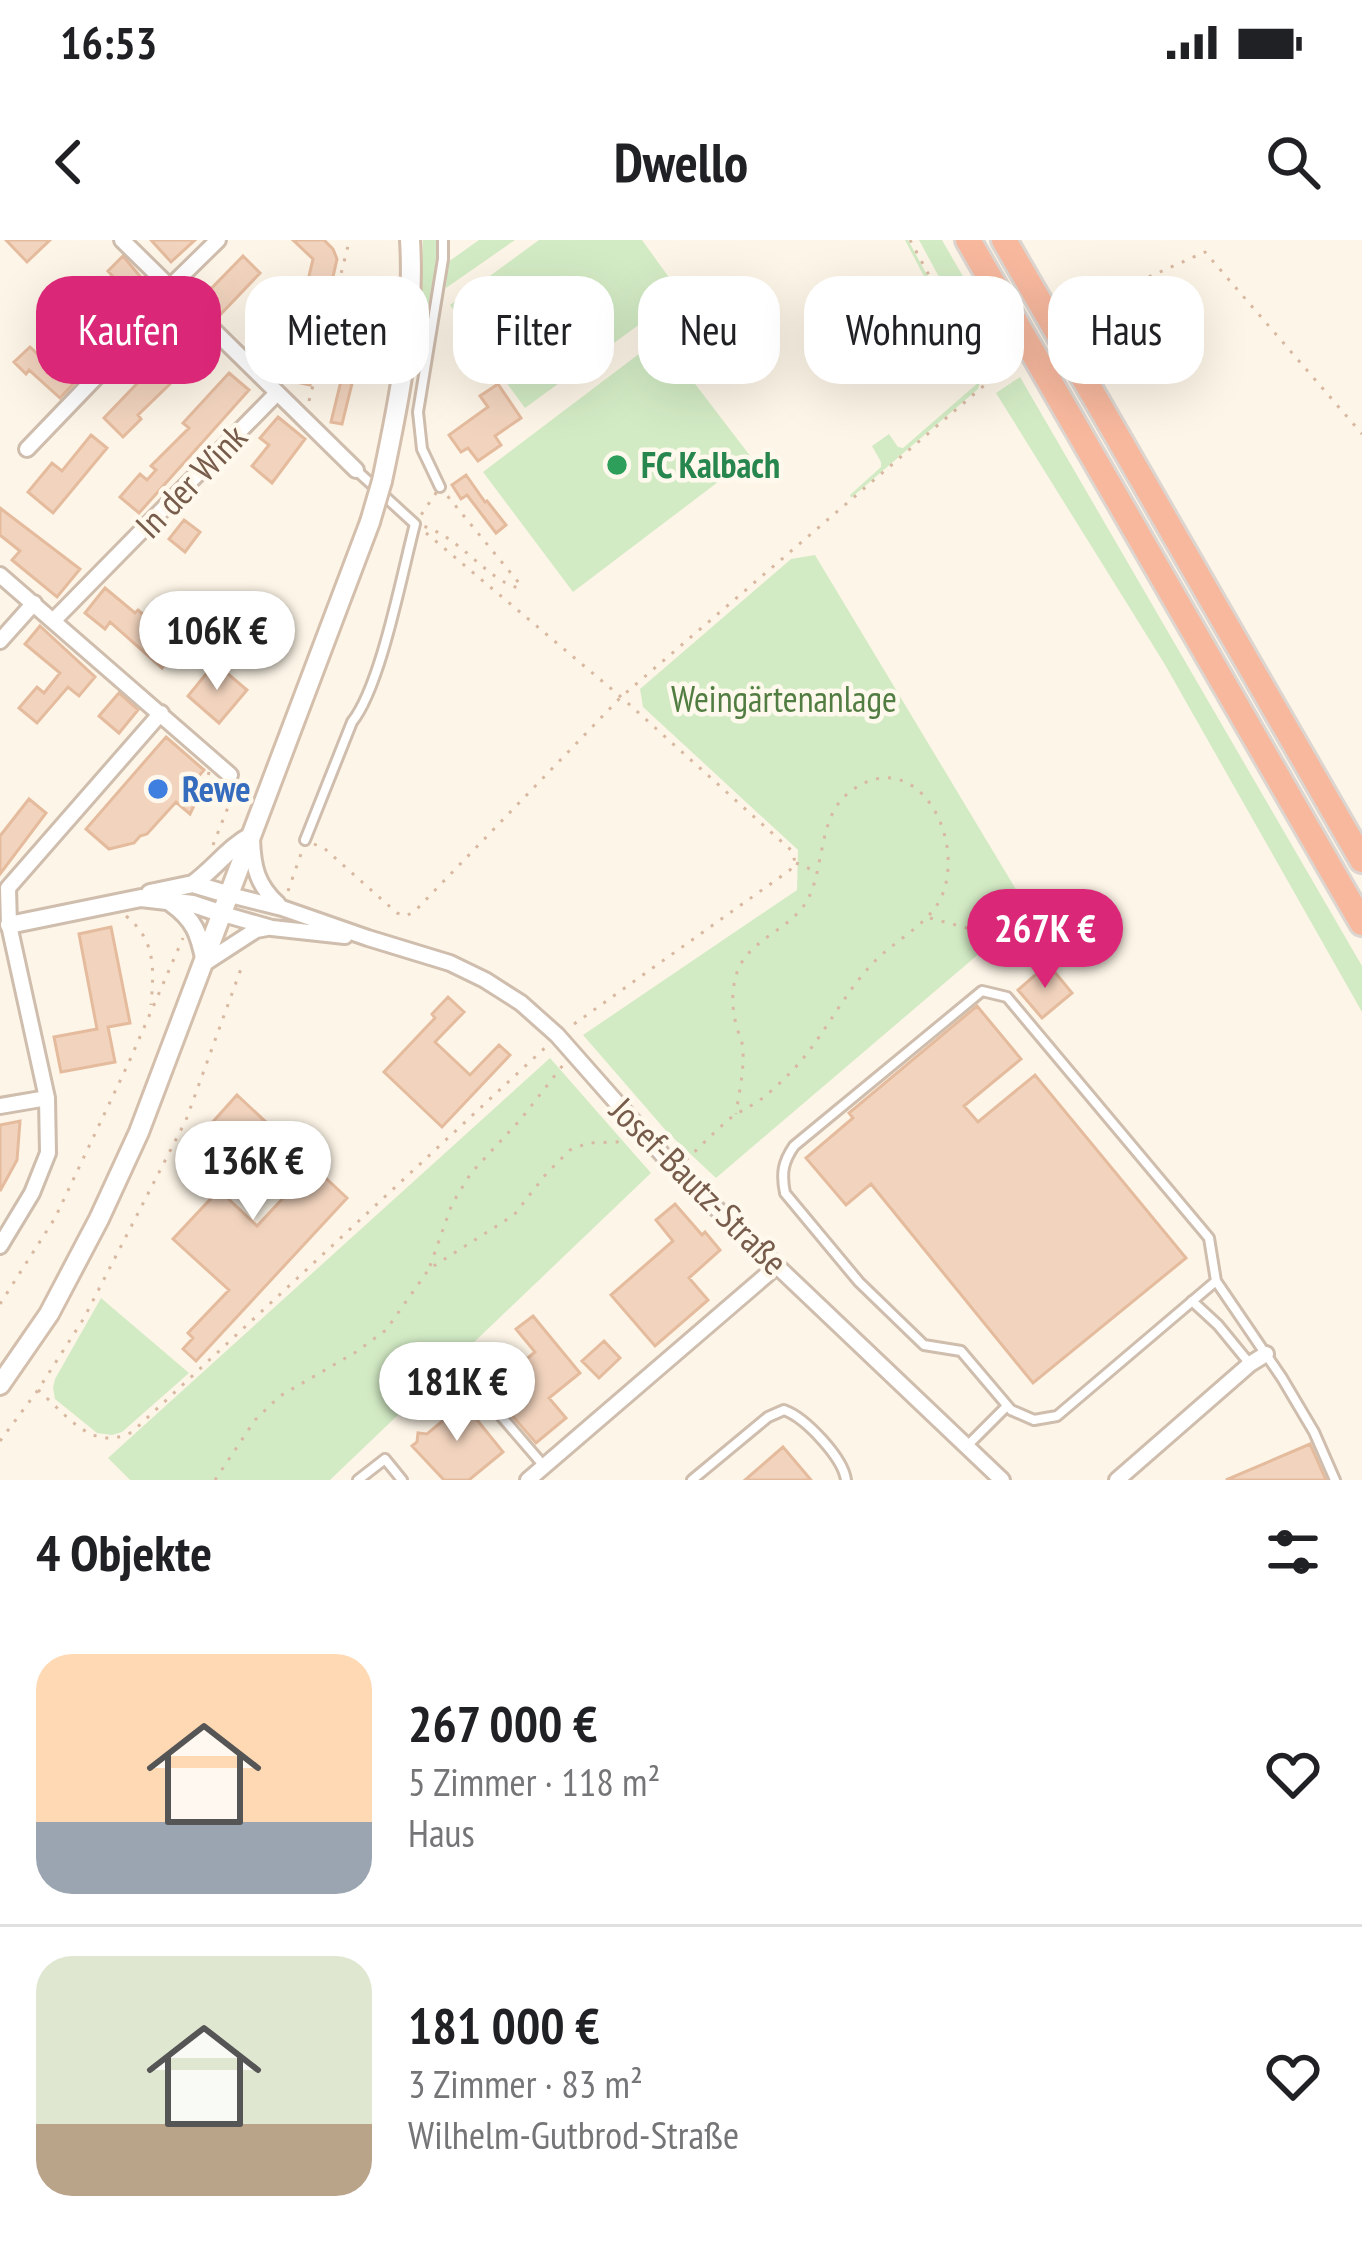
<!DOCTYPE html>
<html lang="de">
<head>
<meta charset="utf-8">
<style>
  body { margin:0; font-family:"PT Sans Narrow",sans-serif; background:#f6f6f6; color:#202124; height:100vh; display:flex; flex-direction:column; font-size:45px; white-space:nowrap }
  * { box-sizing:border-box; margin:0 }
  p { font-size:39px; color:#757577 }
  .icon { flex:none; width:66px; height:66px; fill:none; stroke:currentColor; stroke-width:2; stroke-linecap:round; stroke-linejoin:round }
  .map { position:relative; height:1240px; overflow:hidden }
  .panel { display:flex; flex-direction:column; background:#fff; flex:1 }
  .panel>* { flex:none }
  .banner { position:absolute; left:36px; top:36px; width:1290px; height:108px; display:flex; gap:24px }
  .price { position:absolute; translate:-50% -102px; padding:0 27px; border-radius:42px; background:#fff; color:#222; font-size:39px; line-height:78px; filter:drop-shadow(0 3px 6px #0008) }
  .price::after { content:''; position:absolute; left:50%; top:72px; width:36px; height:27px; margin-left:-18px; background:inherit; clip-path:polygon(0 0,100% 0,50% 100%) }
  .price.selected { background:#db2777; color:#fff }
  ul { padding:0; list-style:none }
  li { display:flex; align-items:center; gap:36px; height:300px; padding:0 36px }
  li+li { border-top:3px solid #e0e0e0 }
  li span { display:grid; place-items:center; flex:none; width:336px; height:240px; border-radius:36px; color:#555 }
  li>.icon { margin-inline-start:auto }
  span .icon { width:144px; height:144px; fill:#fffc; stroke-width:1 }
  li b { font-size:51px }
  h2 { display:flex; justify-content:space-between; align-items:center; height:144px; padding:0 36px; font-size:51px }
  .pill { padding:0 42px; border-radius:36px; background:#fff; box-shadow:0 12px 48px #0002; font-size:42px; line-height:108px }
  .pill.selected { background:#db2777; color:#fff }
  .status { display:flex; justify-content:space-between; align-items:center; height:84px; padding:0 60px; background:#fff; direction:ltr }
  .status svg { height:33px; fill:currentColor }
  header { display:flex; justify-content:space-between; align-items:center; height:156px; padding:0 36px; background:#fff; font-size:54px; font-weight:700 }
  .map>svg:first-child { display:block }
  .green { fill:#d3ebc5 }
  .building { fill:#f2d4be; stroke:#e5bb9e; stroke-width:3 }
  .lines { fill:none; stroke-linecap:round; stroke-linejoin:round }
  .service-casing { stroke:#cfbdad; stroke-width:14 }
  .minor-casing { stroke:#cfbdad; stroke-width:20 }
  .tertiary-casing { stroke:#cfbdad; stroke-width:22 }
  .secondary-casing { stroke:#d4bfad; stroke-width:24 }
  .motorway-casing { stroke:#dcd5d0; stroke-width:30 }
  .path { stroke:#d8b8a1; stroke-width:3; stroke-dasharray:3 9; stroke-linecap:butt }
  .service { stroke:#fff; stroke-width:8 }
  .minor { stroke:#fff; stroke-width:14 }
  .tertiary { stroke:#fff; stroke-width:16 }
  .secondary { stroke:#fff; stroke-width:18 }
  .motorway { stroke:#f7b89e; stroke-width:24 }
  .secondary-bridge-casing { stroke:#d4bfad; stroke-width:24; stroke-linecap:butt }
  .secondary-bridge { stroke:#fff; stroke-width:18 }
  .leisure-dot { fill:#2e9e5b; stroke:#fff9ed; stroke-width:4.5 }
  .shop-dot { fill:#3f7fe0; stroke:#fff9ed; stroke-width:4.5 }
  .labels { text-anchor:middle; stroke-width:9; stroke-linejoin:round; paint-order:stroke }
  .leisure-label { font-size:36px; font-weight:bold; fill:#27864d; stroke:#fff9ed; text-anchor:start }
  .street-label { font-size:36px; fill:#775c4b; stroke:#fff9ed }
  .park-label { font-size:36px; fill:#527d42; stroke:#fff9ed }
  .shop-label { font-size:36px; font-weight:bold; fill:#366cbe; stroke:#fff9ed; text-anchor:start }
</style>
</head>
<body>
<div class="status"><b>16:53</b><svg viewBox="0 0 49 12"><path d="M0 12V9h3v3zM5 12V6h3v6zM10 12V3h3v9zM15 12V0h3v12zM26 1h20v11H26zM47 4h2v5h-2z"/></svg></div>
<header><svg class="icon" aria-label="back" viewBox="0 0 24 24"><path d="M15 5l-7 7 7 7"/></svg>Dwello<svg class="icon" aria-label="search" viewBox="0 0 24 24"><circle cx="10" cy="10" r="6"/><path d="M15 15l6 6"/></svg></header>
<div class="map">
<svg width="1362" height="1240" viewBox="0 0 1362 1240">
  <rect width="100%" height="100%" fill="#fdf5e7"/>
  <!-- green -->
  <path class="green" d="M423 0H437L438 10 424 90 419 92Z
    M479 0H515L446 48 448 22Z
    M539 0H642L681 54 525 168 450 65Z
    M905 0H908L982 136 978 149 851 258 850 255 881 227V222L872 206 889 194 898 207 903 208 979 142Z
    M919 0H942L1010 118 991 133Z
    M660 98 751 217 573 352 483 232Z
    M1020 137 1362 726V772L1164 423 996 153Z
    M815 315 1029 671 716 938 668 893 583 795 797 650 798 610 643 467 640 449 791 319Z
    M550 818 651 933 330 1240H130L108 1218Z
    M101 1058 189 1133 122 1192 112 1195 97 1193 55 1159 53 1148 55 1139Z"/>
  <!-- building -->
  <path class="building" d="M6 0H50L27 22Z
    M151 0H195L171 22Z
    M293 0H324L333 9 337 19 328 59 323 57 315 90 322 91 310 145 287 140 300 86 292 84 299 52 305 53 313 19Z
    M123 16 149 47 135 62 108 31Z
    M243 16 260 33 221 74 203 57Z
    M78 62 118 98 102 115 92 106 95 102 64 77Z
    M178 74 205 108 188 123 161 89Z
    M351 100 362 103 342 184 331 182Z
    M30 107 42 118 46 114 75 142 60 158 29 130 26 134 14 122Z
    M154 126 171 143 138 175 141 179 123 197 104 178Z
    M229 133 249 150 139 273 120 257 140 234 147 240 156 230 151 226 189 188 183 183Z
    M498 144 521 178 495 196 501 205 478 221 468 208 461 212 449 195 488 167 480 156Z
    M278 177 305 199 272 243 252 226 269 205 260 198Z
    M91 195 107 208 53 273 28 252 52 223 62 231Z
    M466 235 485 262 487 261 506 285 496 293 467 255 461 259 452 245Z
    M0 268 80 329 57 357 12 320 20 311 0 295Z
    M184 280 200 292 185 312 169 299Z
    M105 348 135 373 138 370 158 387 156 392 177 409 162 428 110 382 105 389 85 373Z
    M40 386 95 437 79 456 68 447 37 483 19 468 37 447 44 453 60 433 25 404Z
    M215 423 247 450 219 483 188 456Z
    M119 453 138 470 119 493 99 476Z
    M166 497 204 530 191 545 200 553 190 574 176 562 147 594 140 596 134 603 109 609 86 589Z
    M29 559 46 573 0 634V596Z
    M111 687 130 783 108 787 115 822 61 832 54 797 97 789 79 694Z
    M1048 724 1072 753 1042 778 1018 750Z
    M448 757 464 772 435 802 470 835 499 805 510 815 442 887 384 832 435 778 432 774Z
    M977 766 1021 819 964 866 978 882 1035 835 1186 1018 1033 1143 871 944 846 965 806 918 853 878 849 873Z
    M237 855 347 958 196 1121 183 1109 193 1098 188 1093 229 1050 173 999 219 950 257 986 298 942 281 926 269 938 211 884Z
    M20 881 17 920 0 951V885Z
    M675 964 702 995 705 992 720 1010 689 1038 708 1060 655 1106 611 1055 673 1001 656 980Z
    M533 1076 580 1133 549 1158 566 1178 536 1203 490 1150 535 1112 516 1089Z
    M604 1101 620 1118 599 1138 582 1121Z
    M457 1155 503 1212 469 1240H444L412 1206 417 1202 418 1193 427 1194 445 1179 438 1170Z
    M1310 1204 1326 1240H1226Z
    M783 1207 811 1240H745Z"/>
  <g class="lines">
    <!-- service casing -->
    <g class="service-casing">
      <path id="service" d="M440 247 422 209 418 172 443 19V0
        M305 600 352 482C381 446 402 333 415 284L356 230
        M1216 1041 1057 1176 1034 1180 1011 1170 961 1111 924 1105 859 1042 785 953C781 933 783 922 794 906L982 751 1007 757 1209 998 1216 1041 1282 1138 1314 1192 1335 1240
        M1192 1061 1218 1085 1250 1124
        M471 1141 544 1226
        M968 1205 1007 1166
        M358 1240 385 1219 402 1240
        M692 1240 768 1177 784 1170C806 1178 843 1218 846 1240"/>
    </g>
    <!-- minor casing -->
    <g class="minor-casing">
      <path id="minor" d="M122 0 356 230
        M169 48 218 0
        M27 209 175 55
        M0 335 230 535
        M54 380 277 153
        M0 401 34 363
        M252 599C253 627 257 645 278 664
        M230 655 282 668 368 698 450 723 485 740 521 763 557 795 676 930 1002 1240
        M223 674 272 688 345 696
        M205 723 256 690 267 688
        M0 866 47 858
        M0 1006 32 953 48 913 47 858 9 685 8 648 161 473
        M528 1240 777 1026
        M1117 1240 1250 1124 1266 1114"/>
    </g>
    <!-- tertiary casing -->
    <g class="tertiary-casing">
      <path id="tertiary" d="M193 644C215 628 229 607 252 595
        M150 653 193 644 230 655
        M171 663C195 680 199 694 205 722
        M9 685 141 658 193 664 223 674"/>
    </g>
    <!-- secondary casing -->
    <g class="secondary-casing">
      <path id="secondary" d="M382 241C399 161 415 82 410 0
        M0 1145 49 1074 99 979 139 892 370 282"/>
    </g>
    <!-- motorway casing -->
    <g class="motorway-casing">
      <path id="motorway" d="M968 0 1362 683
        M1004 0 1362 620"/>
    </g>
    <!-- path -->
    <path class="path" d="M910 0 986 141
      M1083 66 1205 12 1362 194
      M327 97 343 102
      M309 161 348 6
      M440 247 519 343V348C485 340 458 292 415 284Z
      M426 293 621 457 792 611 795 622 790 630 570 787
      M209 532 207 541 210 550
      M314 604 325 609 397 673 406 676 415 671 621 457 987 143 1004 131
      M213 605 236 547
      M796 623 815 631
      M288 651 302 611
      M126 676C156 700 154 729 151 765
      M930 678 974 690 1002 672 1020 653
      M686 920C702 905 717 889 733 876 741 871 749 867 757 862 769 854 781 842 791 832 823 799 842 755 874 722 894 701 926 686 940 660 969 601 917 502 851 551 818 574 825 626 808 659 793 687 758 696 742 722 731 740 731 765 736 784 738 794 743 801 743 811 744 832 739 853 736 874
      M430 1026 452 964 471 933 521 879 563 825
      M0 1064 55 978 129 822 183 698
      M38 1150C67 1175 92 1213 132 1192L549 804
      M0 1201 38 1150 84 1078 186 880 242 726
      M215 1240 255 1180 280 1156 356 1112 386 1090 429 1029 514 975 546 934 570 910 588 903 617 902 628 898"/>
    <!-- service -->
    <use href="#service" class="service"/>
    <!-- minor -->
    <use href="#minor" class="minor"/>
    <!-- tertiary -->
    <use href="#tertiary" class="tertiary"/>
    <!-- secondary -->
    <use href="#secondary" class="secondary"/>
    <!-- motorway -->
    <use href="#motorway" class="motorway"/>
    <!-- secondary-bridge casing -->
    <g class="secondary-bridge-casing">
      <path id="secondary-bridge" d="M370 282 382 241"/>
    </g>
    <!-- secondary-bridge -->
    <use href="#secondary-bridge" class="secondary-bridge"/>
  </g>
  <!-- markers -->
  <circle class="leisure-dot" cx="617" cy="225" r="12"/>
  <circle class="shop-dot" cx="158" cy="549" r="12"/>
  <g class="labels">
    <!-- leisure labels -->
    <g class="leisure-label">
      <text x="641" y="238">FC Kalbach</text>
    </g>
    <!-- street labels -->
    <g class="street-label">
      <text transform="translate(191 241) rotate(-46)" y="13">In der Wink</text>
      <text transform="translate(699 946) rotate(45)" y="13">Josef-Bautz-Straße</text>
    </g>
    <!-- park labels -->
    <g class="park-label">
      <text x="784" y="472">Weingärtenanlage</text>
    </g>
    <!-- shop labels -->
    <g class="shop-label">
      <text x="182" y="562">Rewe</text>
    </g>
  </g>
</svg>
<b class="price" style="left:217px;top:453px">106K €</b>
<b class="price selected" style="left:1045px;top:751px">267K €</b>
<b class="price" style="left:253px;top:983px">136K €</b>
<b class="price" style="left:457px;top:1204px">181K €</b>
<div class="banner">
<a class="pill selected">Kaufen</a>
<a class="pill">Mieten</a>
<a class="pill">Filter</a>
<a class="pill">Neu</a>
<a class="pill">Wohnung</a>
<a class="pill">Haus</a>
</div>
</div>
<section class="panel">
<h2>4 Objekte<svg class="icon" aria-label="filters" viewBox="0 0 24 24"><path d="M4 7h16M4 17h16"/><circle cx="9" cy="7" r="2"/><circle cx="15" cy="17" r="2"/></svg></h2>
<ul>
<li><span style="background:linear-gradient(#ffd9b3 70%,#9aa5b1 0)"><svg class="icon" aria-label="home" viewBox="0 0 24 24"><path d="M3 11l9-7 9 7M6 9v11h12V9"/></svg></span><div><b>267 000 €</b><p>5 Zimmer · 118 m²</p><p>Haus</p></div><svg class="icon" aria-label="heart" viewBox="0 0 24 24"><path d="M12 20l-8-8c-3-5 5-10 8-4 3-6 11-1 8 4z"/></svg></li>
<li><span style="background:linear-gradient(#dfe7d0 70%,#b9a48a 0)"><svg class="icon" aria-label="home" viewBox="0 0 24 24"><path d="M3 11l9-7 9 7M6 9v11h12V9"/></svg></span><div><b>181 000 €</b><p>3 Zimmer · 83 m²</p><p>Wilhelm-Gutbrod-Straße</p></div><svg class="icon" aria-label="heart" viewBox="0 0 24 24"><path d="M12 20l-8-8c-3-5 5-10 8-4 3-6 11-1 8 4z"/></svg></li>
</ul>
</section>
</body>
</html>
